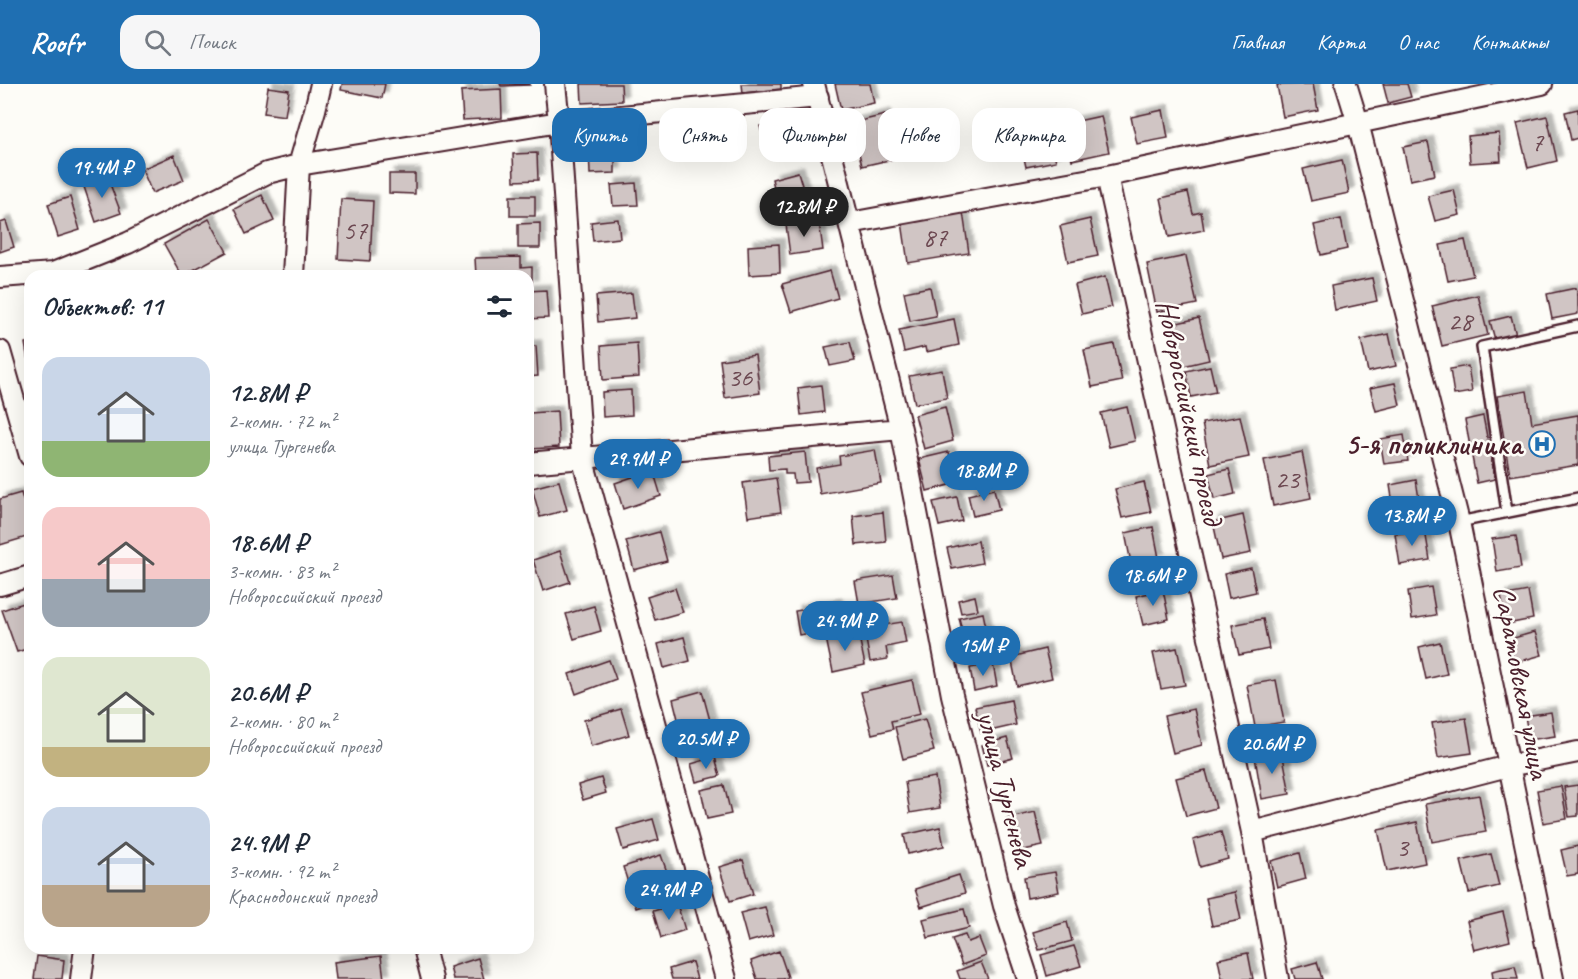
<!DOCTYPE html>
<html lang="ru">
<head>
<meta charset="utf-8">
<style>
  body { margin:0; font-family:Caveat,sans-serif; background:#f6f6f7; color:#1f2937; height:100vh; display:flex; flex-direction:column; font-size:22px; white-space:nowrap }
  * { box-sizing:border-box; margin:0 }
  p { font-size:20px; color:#747a83 }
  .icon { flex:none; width:33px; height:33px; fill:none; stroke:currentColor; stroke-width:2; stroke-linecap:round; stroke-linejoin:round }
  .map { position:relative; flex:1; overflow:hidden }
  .details { position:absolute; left:24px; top:186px; width:510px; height:684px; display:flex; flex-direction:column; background:#fff; border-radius:18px; box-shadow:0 6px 24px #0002 }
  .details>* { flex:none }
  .banner { position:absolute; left:552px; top:24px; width:570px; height:54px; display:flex; gap:12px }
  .price { position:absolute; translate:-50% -51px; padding:0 14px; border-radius:21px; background:#1f6fb2; color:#fff; font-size:20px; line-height:39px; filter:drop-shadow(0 2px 3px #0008) }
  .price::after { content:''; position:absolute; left:50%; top:36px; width:18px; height:14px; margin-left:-9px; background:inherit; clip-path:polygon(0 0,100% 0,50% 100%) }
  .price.current { background:#222; color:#fff }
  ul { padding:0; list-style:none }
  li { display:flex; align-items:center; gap:18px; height:150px; padding:0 18px }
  li span { display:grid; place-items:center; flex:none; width:168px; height:120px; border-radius:18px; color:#555 }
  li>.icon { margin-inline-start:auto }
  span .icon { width:72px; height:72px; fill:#fffc; stroke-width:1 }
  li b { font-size:26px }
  h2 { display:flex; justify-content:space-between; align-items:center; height:72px; padding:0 18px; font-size:26px }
  .chip { padding:0 21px; border-radius:18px; background:#fff; box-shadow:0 6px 24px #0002; font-size:21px; line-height:54px }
  .chip.current { background:#1f6fb2; color:#fff }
  header { display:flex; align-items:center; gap:36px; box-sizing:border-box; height:84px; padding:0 30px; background:#1f6fb2; color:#fff }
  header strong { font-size:28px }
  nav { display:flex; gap:33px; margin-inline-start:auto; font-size:21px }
  .search { width:420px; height:54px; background:#f6f6f7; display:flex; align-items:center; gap:15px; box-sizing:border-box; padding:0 21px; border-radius:18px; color:#747a83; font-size:22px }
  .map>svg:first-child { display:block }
  .building { fill:#d0c5c4; stroke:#4a1f2b; stroke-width:1.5; filter:url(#shadow) }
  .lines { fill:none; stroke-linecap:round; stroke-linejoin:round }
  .service-casing { stroke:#4a1f2b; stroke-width:14 }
  .minor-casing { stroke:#4a1f2b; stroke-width:24 }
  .service { stroke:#fdfcf7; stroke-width:9 }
  .minor { stroke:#fdfcf7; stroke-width:20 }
  .labels { text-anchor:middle; stroke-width:5; stroke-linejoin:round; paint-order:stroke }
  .number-label { font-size:27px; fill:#6c4851 }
  .street-label { font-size:30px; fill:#4a1f2b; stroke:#fdfcf7 }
  .poi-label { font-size:30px; font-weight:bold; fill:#4a1f2b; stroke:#fdfcf7; text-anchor:end }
</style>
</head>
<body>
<header>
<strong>Roofr</strong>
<div class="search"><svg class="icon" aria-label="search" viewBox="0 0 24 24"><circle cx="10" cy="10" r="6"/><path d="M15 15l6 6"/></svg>Поиск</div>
<nav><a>Главная</a><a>Карта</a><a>О нас</a><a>Контакты</a></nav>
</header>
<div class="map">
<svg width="1578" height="895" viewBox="0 0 1578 895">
  <defs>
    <filter id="shadow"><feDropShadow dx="5.5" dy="-5.5" stdDeviation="1.5" flood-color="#0004"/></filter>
  </defs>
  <rect width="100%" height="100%" fill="#fdfcf7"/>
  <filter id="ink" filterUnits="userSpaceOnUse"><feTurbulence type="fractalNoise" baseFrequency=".0167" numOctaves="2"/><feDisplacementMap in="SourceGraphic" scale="12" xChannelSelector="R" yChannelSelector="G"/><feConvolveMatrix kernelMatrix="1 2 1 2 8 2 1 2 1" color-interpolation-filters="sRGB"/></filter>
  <g filter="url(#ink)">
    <!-- building -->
    <path class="building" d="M342 0H385L382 14 341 6Z
      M500 0H530V1L501 2Z
      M581 0H621L622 17 582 19Z
      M742 0H781V5L743 9Z
      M835 0H870L874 19 841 26Z
      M1313 0 1318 26 1283 33 1277 1Z
      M1383 0H1407L1411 13 1388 19Z
      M268 3 289 6 285 32 264 29Z
      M501 5 502 34 463 36 461 7Z
      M1578 25V54L1571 56 1565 28Z
      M1163 26 1168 54 1137 60 1131 33Z
      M885 31 889 45 900 42 907 72 862 82 852 39Z
      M1101 32 1109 68 1072 76 1064 40Z
      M1547 32 1557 77 1528 84 1517 39Z
      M784 35 791 59 767 66 760 42Z
      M1049 49 1056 77 1026 83 1020 56Z
      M1499 49 1501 77 1470 79 1468 52Z
      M1428 58 1435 91 1410 96 1403 63Z
      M615 63V89L590 90 589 64Z
      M537 69 538 96 514 97 513 70Z
      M174 71 184 96 152 109 142 85Z
      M1342 76 1349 109 1311 117 1303 85Z
      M798 88 804 108 777 116 772 95Z
      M389 90H415V110L389 109Z
      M107 92 121 129 96 138 83 100Z
      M636 99 638 121 613 122 611 101Z
      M1454 106 1460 131 1435 137 1428 112Z
      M1188 108 1193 130 1201 128 1204 146 1169 153 1161 114Z
      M262 111 274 137 246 150 234 125Z
      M510 112H535V132H510Z
      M70 113 80 146 58 153 48 120Z
      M341 115 373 117 370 177 338 175Z
      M963 128 969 169 908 179 902 138Z
      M209 135 227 168 182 192 164 160Z
      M618 135 620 154 593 157 591 138Z
      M1090 135 1098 172 1068 178 1060 142Z
      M1341 135 1347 165 1321 171 1314 141Z
      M6 137 14 163 0 168V139Z
      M819 137 823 166 790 171 786 141Z
      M540 139V164H518V140Z
      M1465 156 1473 192 1448 197 1440 161Z
      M779 160 780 189 749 191 748 162Z
      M1186 172 1197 220 1157 228 1147 180Z
      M521 173V184L532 183V201H528V192H476L475 174Z
      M830 187 838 214 791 228 782 200Z
      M1105 193 1112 223 1082 230 1075 201Z
      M1372 194 1377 217 1335 226 1331 202Z
      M930 203 936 232 910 237 904 208Z
      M1576 204 1578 212V230L1552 235 1547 210Z
      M546 206 548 234 528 235V207Z
      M632 209 635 234 598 238 596 212Z
      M1478 211 1488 251 1442 262 1432 222Z
      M1511 232 1516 251 1495 256 1490 237Z
      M1199 234 1209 276 1179 283 1169 241Z
      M954 235 959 261 926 268 925 263 904 268 899 246Z
      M1389 250 1396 282 1368 288 1361 256Z
      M30 258V289L25 259Z
      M850 258 855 277 830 282 825 263Z
      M637 259 639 293 603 296 601 262Z
      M1114 260 1122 297 1092 303 1084 266Z
      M528 262H536L538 292 528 293Z
      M755 271 760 309 725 314 720 276Z
      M1210 282 1216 308 1191 313 1186 287Z
      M1468 282 1472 308 1454 311 1450 285Z
      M942 286 947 314 915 320 909 292Z
      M1395 299 1400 321 1376 327 1370 304Z
      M821 301 824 328 801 331 798 304Z
      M631 306 632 331 603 333 602 308Z
      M1527 307 1532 339 1578 331V381L1510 392 1497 312Z
      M945 323 953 357 924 365 915 331Z
      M1127 323 1135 357 1109 363 1101 329Z
      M557 327 559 363 532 365 530 329Z
      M1240 332 1249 373 1210 381 1202 339Z
      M1483 332 1495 395 1477 399 1465 336Z
      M1404 351 1408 377 1384 380 1380 355Z
      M875 366 881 399 820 410 816 384 840 380 839 372Z
      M805 368 808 398 794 399 793 390H785V385L769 386 768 372Z
      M949 368 957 399 927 407 919 375Z
      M1302 368 1311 414 1273 422 1264 376Z
      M1229 385 1235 410 1214 415 1208 390Z
      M653 386 661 412 623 425 615 399Z
      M776 394 781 428 748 433 743 399Z
      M1416 396 1420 421 1394 426 1390 401Z
      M559 397 567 426 540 433 532 404Z
      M1144 398 1151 428 1122 434 1115 405Z
      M994 405 999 426 973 432 968 411Z
      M21 409 30 438V452L0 461V415Z
      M957 413 962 437 939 442 933 418Z
      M883 428 886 458 856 461 853 432Z
      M1243 431 1251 469 1221 475 1213 438Z
      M1153 443 1159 474 1131 479 1125 449Z
      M1425 446 1430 476 1400 481 1395 450Z
      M659 448 667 477 634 486 626 457Z
      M1516 452 1521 484 1497 488 1492 455Z
      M978 457 982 479 952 485 947 464Z
      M560 467 570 498 543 507 533 476Z
      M1251 484 1256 508 1229 514 1224 490Z
      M893 491 897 514 859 520 855 497Z
      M1431 503 1436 531 1412 535 1408 507Z
      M675 504 683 528 655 536 647 513Z
      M1163 506 1169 535 1143 541 1136 512Z
      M1528 507 1533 535 1507 540 1501 512Z
      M975 512 978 526 961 529 958 516Z
      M30 517V564L17 568 2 526Z
      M836 520 840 545 799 551 795 527Z
      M594 522 601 547 574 555 566 530Z
      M983 529 988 553 965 558 959 534Z
      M1263 535 1269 565 1239 571 1232 541Z
      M902 538 906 559 886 563 888 575 870 578 864 544Z
      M858 548 865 581 833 588 826 554Z
      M1535 548 1542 571 1514 579 1507 556Z
      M684 553 690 577 664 584 658 560Z
      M1440 558 1447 590 1426 595 1419 563Z
      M1177 564 1185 601 1161 605 1153 569Z
      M1045 565 1052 594 1017 602 1011 573Z
      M609 576 616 595 576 610 569 590Z
      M993 580 997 602 974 607 970 584Z
      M912 596 920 630 891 637 893 645 872 650 861 608Z
      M1276 596 1284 638 1255 643 1247 601Z
      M702 607 712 644 682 651 673 615Z
      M1011 616 1016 641 981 649 975 623Z
      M621 625 629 651 591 662 584 636Z
      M1194 625 1202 661 1173 669 1164 632Z
      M1551 628 1555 652 1529 656 1525 632Z
      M1466 634 1472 669 1438 674 1432 639Z
      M925 635 934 667 903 675 895 643Z
      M1007 654 1013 674 987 681 982 661Z
      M1282 667 1290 710 1262 715 1255 673Z
      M715 673 720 692 696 698 691 680Z
      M1206 687 1216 724 1186 732 1176 694Z
      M935 693 940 724 910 729 905 698Z
      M601 694 606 709 583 716 578 701Z
      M724 701 731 730 707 735 701 706Z
      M1578 701V732L1569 733 1564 703Z
      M1561 702 1567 735 1543 739 1537 706Z
      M1479 711 1486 748 1432 758 1425 720Z
      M1035 728 1043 762 1014 768 1006 735Z
      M653 735 659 756 623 766 617 745Z
      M1417 738 1425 779 1387 787 1378 746Z
      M940 743 944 762 908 770 904 751Z
      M1221 748 1228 775 1200 783 1193 756Z
      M1578 762V790L1567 792 1561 766Z
      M1300 769 1306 795 1277 803 1271 777Z
      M1491 770 1499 802 1469 809 1461 777Z
      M661 771 675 811 636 824 623 783Z
      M743 776 753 810 730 817 719 783Z
      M1055 788 1059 808 1027 814 1024 793Z
      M959 791 965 809 921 823 915 805Z
      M1235 808 1241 836 1212 842 1206 814Z
      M677 820 685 846 661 854 653 827Z
      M765 823 773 851 748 858 740 829Z
      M964 825 969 844 928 854 923 835Z
      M1503 828 1510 857 1474 866 1467 837Z
      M1067 838 1072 857 1039 866 1033 848Z
      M965 851 968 858 979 854 986 872 962 881 952 855Z
      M1074 862 1081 882 1047 892 1041 871Z
      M779 867 788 893 783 895H757L751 877Z
      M1248 869 1253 895H1222L1218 875Z
      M37 872 64 876 62 895H34Z
      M381 872 384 895H336L334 878Z
      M478 874 484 895H453L450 883Z
      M692 878 697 895H672L669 885Z
      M981 878 988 895H960L957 887Z
      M1317 878 1322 895H1295L1292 885Z
      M1515 882 1518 895H1493L1492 887Z"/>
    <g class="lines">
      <!-- service casing -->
      <g class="service-casing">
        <path id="service" d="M1507 428 1482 263 1578 242
          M1459 438 1578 414"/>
      </g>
      <!-- minor casing -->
      <g class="minor-casing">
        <path id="minor" d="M555 0 559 38 582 373 726 895
          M814 0 901 345 952 611 1004 822 1028 895
          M1346 0 1358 39 1459 438 1553 895
          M1107 92 1252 748 1278 895
          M850 139 1107 92 1542 0
          M293 192 299 81 315 26 321 0
          M0 193 53 189 128 159 267 89 299 81 559 38 818 13
          M0 267 30 372
          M528 379 901 345
          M0 501 30 492
          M1252 748 1508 682 1578 668
          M424 864 432 895
          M81 895 85 864"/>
      </g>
      <!-- service -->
      <use href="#service" class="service"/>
      <!-- minor -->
      <use href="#minor" class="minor"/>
    </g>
  </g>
  <!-- icons -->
  <defs>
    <g id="hospital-ring" transform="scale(1.35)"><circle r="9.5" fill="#fdfcf7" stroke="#1f6fb2" stroke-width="1.5"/><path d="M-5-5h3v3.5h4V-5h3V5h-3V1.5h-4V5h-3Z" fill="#1f6fb2"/></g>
  </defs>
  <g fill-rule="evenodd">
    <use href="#hospital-ring" x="1542" y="360"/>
  </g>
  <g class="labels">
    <!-- number labels -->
    <g class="number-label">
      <text x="1537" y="67">7</text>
      <text x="355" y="155">57</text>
      <text x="935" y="162">87</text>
      <text x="1460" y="246">28</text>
      <text x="740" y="302">36</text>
      <text x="1287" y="404">23</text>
      <text x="1402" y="772">3</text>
    </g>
    <!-- street labels -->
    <g class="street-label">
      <text transform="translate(1190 328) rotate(78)" y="10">Новороссийский проезд</text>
      <text transform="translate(1522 598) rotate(79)" y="10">Саратовская улица</text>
      <text transform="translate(1006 705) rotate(76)" y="10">улица Тургенева</text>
    </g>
    <!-- poi labels -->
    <g class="poi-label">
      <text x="1522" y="370">5-я поликлиника</text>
    </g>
  </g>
</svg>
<b class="price" style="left:102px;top:115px">19.4M ₽</b>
<b class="price current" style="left:804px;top:154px">12.8M ₽</b>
<b class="price" style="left:638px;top:406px">29.9M ₽</b>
<b class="price" style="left:984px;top:418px">18.8M ₽</b>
<b class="price" style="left:1412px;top:463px">13.8M ₽</b>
<b class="price" style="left:1153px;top:523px">18.6M ₽</b>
<b class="price" style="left:845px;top:568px">24.9M ₽</b>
<b class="price" style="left:983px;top:593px">15M ₽</b>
<b class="price" style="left:706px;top:686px">20.5M ₽</b>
<b class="price" style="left:1272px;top:691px">20.6M ₽</b>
<b class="price" style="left:669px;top:837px">24.9M ₽</b>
<div class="banner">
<a class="chip current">Купить</a>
<a class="chip">Снять</a>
<a class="chip">Фильтры</a>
<a class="chip">Новое</a>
<a class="chip">Квартира</a>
</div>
<section class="details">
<h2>Объектов: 11<svg class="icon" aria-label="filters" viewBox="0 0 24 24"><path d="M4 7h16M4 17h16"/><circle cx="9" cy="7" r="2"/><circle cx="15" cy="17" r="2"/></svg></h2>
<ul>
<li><span style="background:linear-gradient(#c9d6e8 70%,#8fb573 0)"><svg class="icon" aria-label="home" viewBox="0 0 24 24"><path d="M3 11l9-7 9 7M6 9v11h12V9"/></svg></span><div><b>12.8M ₽</b><p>2-комн. · 72 m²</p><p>улица Тургенева</p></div></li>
<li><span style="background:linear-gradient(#f6c9c9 60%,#9aa5b1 0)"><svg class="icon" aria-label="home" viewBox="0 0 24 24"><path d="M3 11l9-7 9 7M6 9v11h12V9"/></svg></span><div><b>18.6M ₽</b><p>3-комн. · 83 m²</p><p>Новороссийский проезд</p></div></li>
<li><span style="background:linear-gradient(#dfe7d0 75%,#c2b280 0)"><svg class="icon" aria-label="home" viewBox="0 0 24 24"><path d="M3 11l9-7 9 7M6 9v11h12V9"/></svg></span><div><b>20.6M ₽</b><p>2-комн. · 80 m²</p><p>Новороссийский проезд</p></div></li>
<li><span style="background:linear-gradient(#c9d6e8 65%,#b9a48a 0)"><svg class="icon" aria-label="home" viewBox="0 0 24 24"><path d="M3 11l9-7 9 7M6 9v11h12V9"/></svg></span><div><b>24.9M ₽</b><p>3-комн. · 92 m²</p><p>Краснодонский проезд</p></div></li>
</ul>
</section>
</div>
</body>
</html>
